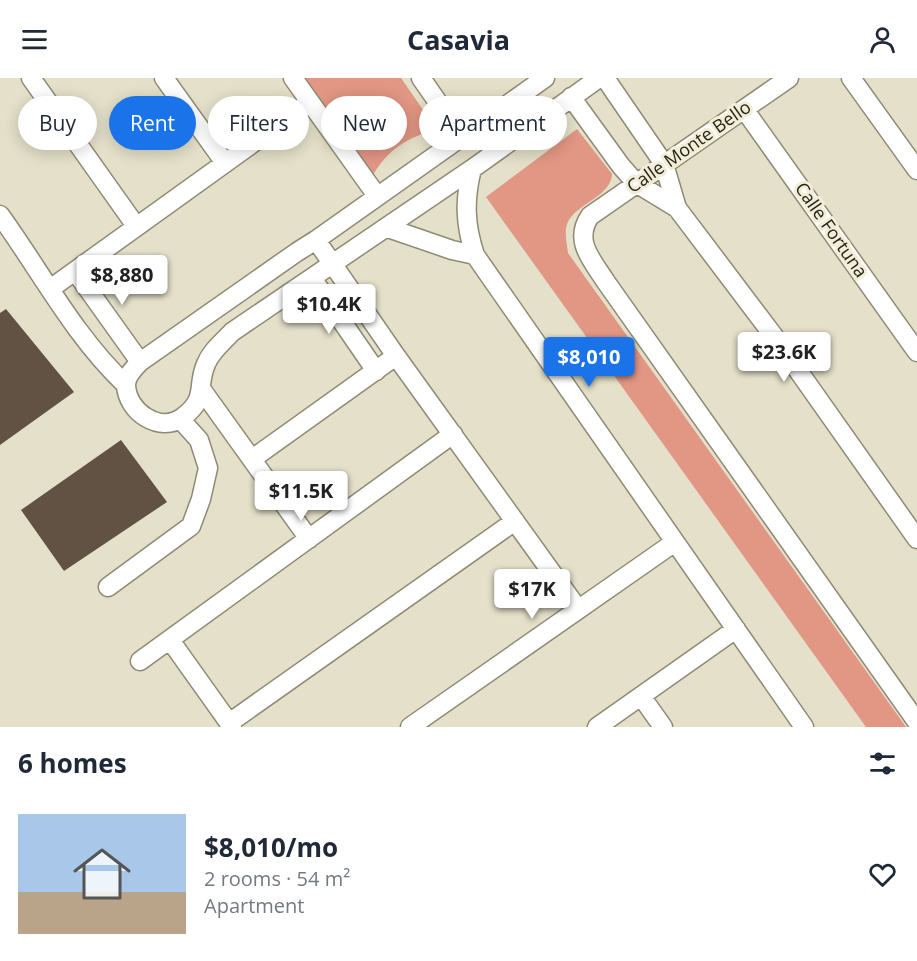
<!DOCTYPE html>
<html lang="en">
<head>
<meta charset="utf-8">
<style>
  body { margin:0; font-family:"Open Sans",sans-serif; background:#f6f6f7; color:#1f2937; height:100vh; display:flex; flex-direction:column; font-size:22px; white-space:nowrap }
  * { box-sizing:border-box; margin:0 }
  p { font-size:20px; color:#747a83 }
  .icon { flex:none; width:33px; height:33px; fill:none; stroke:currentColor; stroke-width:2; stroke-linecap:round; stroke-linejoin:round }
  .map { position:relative; height:649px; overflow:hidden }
  .panel { display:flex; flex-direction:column; background:#fff; flex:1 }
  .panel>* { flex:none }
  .hud { position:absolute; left:18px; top:18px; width:600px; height:54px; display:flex; gap:12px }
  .price { position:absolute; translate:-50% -51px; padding:0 14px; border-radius:6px; background:#fff; color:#222; font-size:20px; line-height:39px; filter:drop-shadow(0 2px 3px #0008) }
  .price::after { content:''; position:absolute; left:50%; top:36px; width:18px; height:14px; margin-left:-9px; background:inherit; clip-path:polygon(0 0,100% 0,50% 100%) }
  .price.active { background:#1a73e8; color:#fff }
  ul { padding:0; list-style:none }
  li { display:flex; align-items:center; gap:18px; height:150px; padding:0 18px }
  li+li { border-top:2px solid #e0e1e3 }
  li span { display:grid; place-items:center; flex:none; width:168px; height:120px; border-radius:0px; color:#555 }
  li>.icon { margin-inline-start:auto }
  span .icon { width:72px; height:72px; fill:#fffc; stroke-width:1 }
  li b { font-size:26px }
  h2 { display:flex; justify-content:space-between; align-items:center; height:72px; padding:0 18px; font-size:26px }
  .chip { padding:0 21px; border-radius:27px; background:#fff; box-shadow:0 3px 15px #0003; font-size:21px; line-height:54px }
  .chip.active { background:#1a73e8; color:#fff }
  header { display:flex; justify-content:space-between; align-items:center; height:78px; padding:0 18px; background:#fff; font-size:27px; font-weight:700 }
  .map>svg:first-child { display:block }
  .green { fill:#e29684 }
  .building { fill:#615243 }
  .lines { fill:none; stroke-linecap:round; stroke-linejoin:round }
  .minor-casing { stroke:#8e8a74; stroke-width:21 }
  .minor { stroke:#fff; stroke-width:18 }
  .labels { text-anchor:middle; stroke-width:6; stroke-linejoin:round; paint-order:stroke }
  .street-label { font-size:18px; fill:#25231b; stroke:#f2edd6 }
</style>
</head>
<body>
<header><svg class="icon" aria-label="menu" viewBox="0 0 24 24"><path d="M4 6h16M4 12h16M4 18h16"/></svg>Casavia<svg class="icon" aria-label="person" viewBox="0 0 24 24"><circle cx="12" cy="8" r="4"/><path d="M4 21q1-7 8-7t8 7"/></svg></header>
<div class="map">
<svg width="917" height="649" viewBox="0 0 917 649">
  <rect width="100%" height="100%" fill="#e4e0c9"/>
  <!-- green -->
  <path class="green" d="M303 0H401L437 52C408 58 386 73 372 99Z
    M577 51 612 96C611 121 570 126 566 150 565 158 567 167 568 175L906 649H866L486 119Z"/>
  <!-- building -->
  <path class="building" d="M6 231 74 314 0 367V235Z
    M121 362 167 424 64 493 21 432Z"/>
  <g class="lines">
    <!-- minor casing -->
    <g class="minor-casing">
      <path id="minor" d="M31 0 136 148
        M164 0 225 85
        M293 0 377 118
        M421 0 462 59
        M545 0 316 162 297 174 140 284C134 290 126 298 126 307 127 334 160 356 183 339 208 320 196 309 206 286 211 273 223 264 232 254L472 91 599 0
        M605 0 664 86 677 130 773 257 917 461
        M789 0 590 138C573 163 592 182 606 204L917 644
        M851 0 917 92
        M571 19 621 88 636 105 677 130
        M744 31 917 274
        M472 91C464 122 465 147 475 177L804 649
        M0 137C41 194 75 259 126 307
        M388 150 452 172 475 177
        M316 162 396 278
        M75 193 140 284
        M312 200 376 293
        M50 211 310 24
        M202 312 309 461
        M252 381 396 278 578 531
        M108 509 191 448 201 421 208 390 199 362 180 341
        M170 562 232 649
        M140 583 453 356
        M641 618 663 649
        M229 645 515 443
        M410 649 675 464
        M597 649 736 551"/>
    </g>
    <!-- minor -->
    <use href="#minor" class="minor"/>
  </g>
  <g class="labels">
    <!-- street labels -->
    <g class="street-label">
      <text transform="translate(689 69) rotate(-35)" y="6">Calle Monte Bello</text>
      <text transform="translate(831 152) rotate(55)" y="6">Calle Fortuna</text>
    </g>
  </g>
</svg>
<b class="price" style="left:122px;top:228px">$8,880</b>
<b class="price" style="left:329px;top:257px">$10.4K</b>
<b class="price" style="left:784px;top:305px">$23.6K</b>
<b class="price active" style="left:589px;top:310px">$8,010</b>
<b class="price" style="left:301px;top:444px">$11.5K</b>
<b class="price" style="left:532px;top:542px">$17K</b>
<div class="hud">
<a class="chip">Buy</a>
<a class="chip active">Rent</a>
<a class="chip">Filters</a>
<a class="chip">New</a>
<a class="chip">Apartment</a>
</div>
</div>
<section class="panel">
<h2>6 homes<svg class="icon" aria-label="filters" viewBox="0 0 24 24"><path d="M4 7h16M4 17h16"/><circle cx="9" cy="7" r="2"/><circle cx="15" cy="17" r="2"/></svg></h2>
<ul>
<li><span style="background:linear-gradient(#a9c7e8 65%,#b9a48a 0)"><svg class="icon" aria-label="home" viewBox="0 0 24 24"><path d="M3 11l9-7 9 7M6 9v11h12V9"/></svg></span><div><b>$8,010/mo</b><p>2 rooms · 54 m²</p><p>Apartment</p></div><svg class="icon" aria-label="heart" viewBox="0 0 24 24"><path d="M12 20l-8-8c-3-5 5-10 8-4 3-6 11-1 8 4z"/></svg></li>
</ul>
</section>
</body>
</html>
